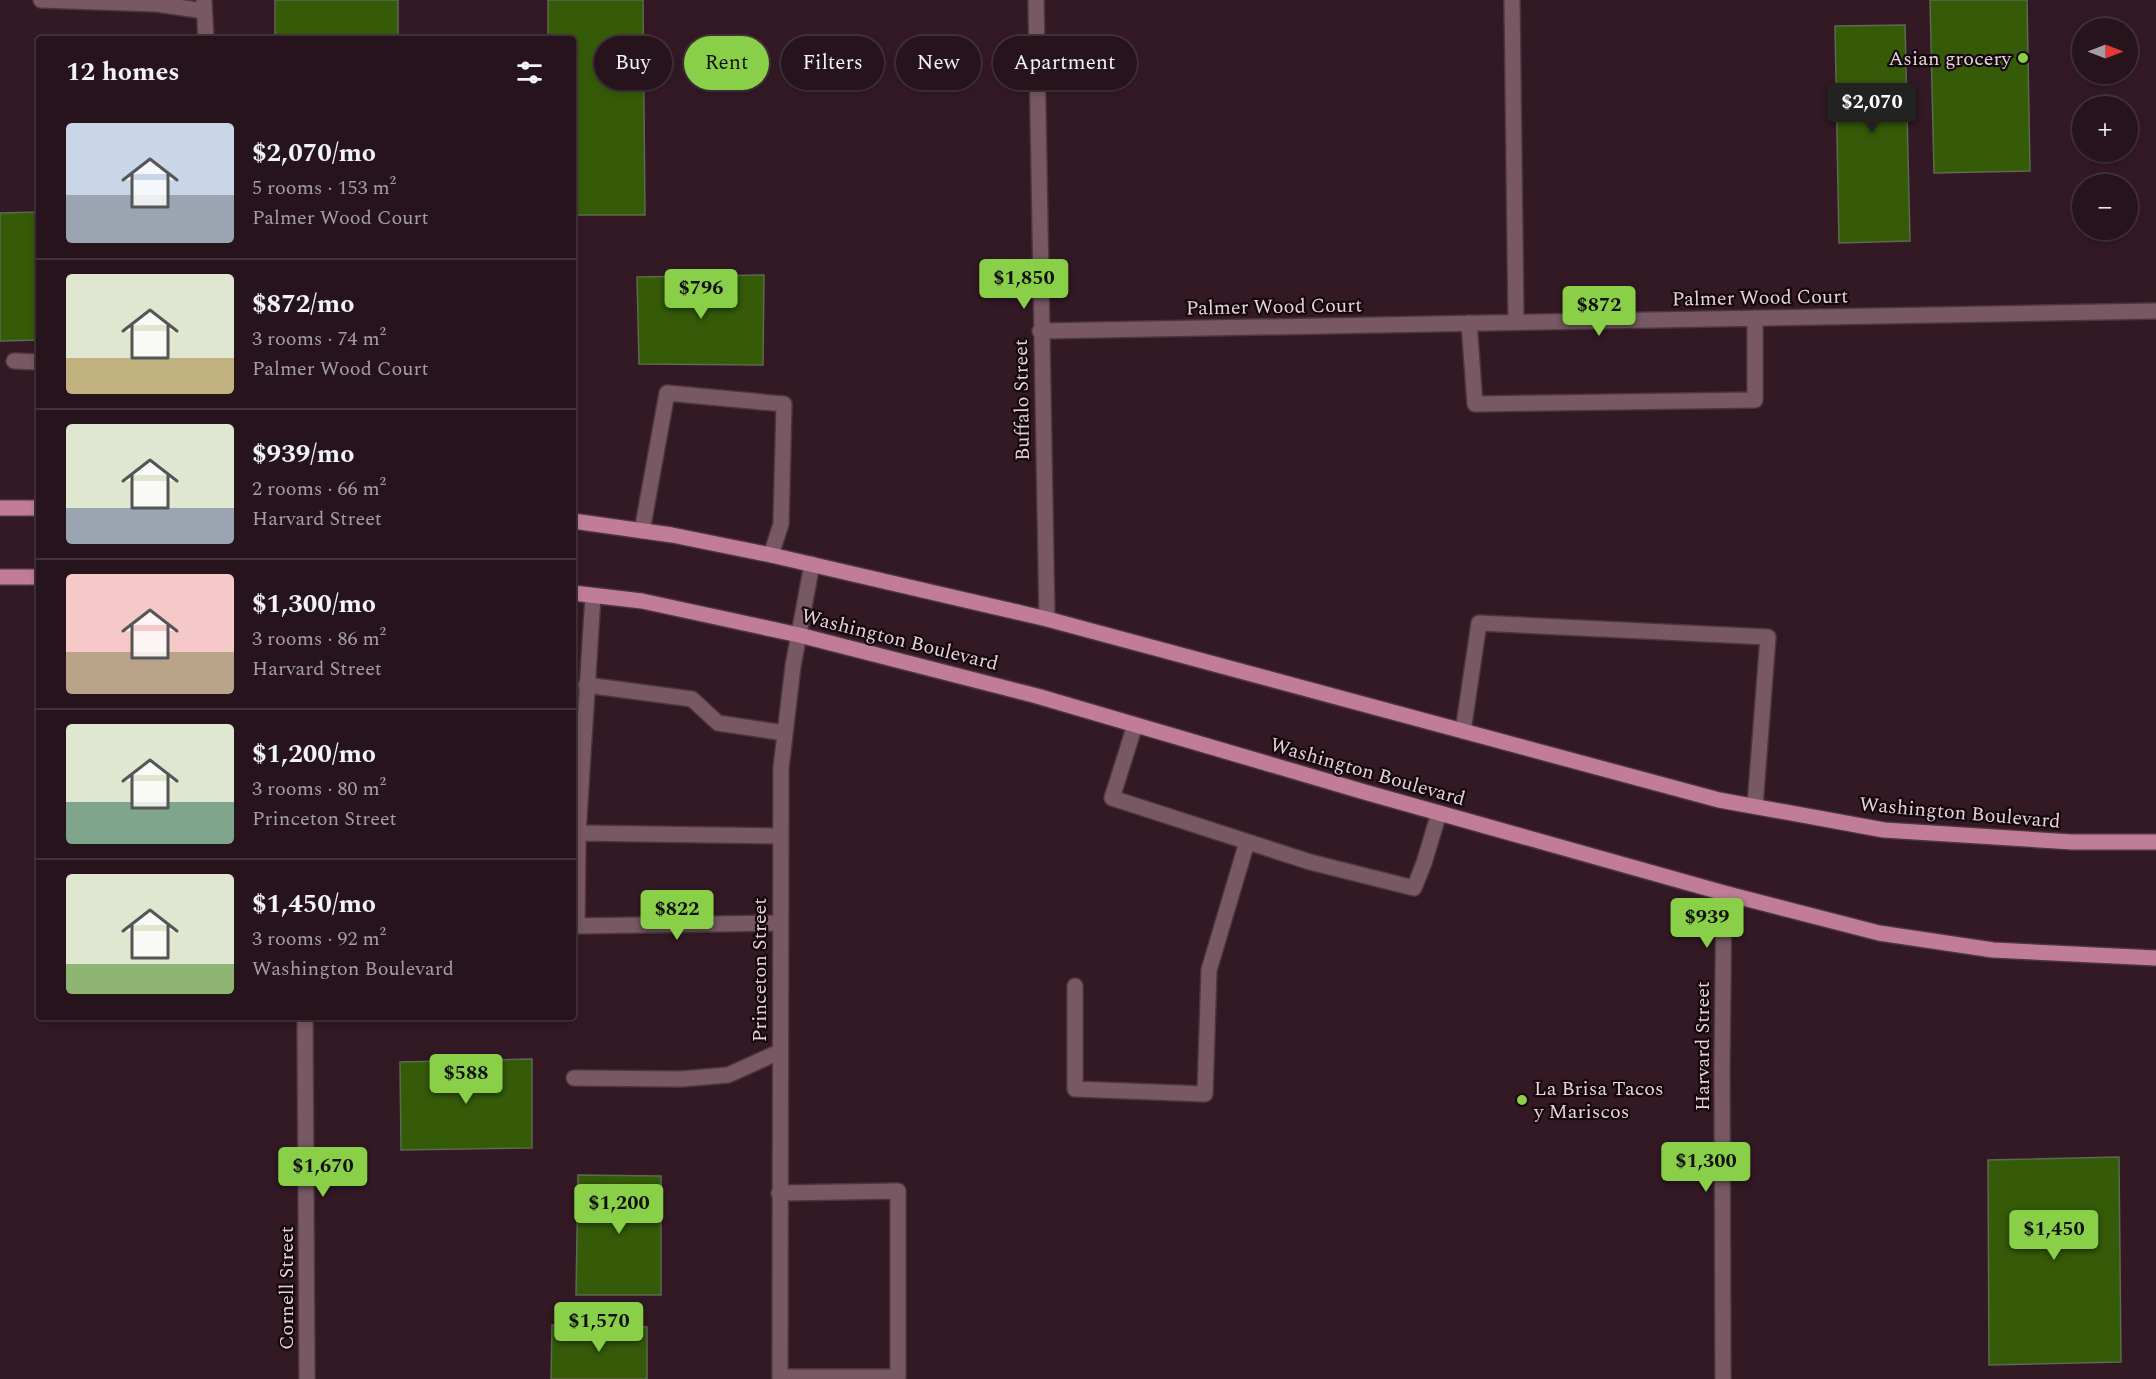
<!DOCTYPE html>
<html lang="en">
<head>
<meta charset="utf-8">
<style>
  body { margin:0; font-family:Spectral,serif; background:#322028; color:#f1f3f6; height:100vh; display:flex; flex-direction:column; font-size:22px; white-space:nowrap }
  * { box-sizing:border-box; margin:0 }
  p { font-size:20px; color:#a49ea3 }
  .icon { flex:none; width:33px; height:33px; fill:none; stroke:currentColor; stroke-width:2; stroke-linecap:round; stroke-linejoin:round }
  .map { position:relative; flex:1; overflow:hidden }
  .drawer { position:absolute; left:36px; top:36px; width:540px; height:984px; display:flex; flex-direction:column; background:#26131b; border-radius:6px; box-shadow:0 3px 9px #0003,0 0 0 2px #42323a }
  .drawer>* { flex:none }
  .banner { position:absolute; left:594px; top:36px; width:570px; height:54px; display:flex; gap:12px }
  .needle { width:39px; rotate:90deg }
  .buttons { position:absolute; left:2072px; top:18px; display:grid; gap:12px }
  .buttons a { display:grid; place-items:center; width:66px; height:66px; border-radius:50%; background:#26131b; box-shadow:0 3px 9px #0003,0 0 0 2px #42323a; font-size:30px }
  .price { position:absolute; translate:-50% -51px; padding:0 14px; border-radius:6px; background:#89cf48; color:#111; font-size:20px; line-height:39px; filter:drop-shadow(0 2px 3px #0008) }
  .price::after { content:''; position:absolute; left:50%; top:36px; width:18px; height:14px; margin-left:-9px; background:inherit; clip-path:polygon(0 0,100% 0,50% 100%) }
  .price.current { background:#222; color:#fff }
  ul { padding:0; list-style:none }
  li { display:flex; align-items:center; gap:18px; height:150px; padding:0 30px }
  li+li { border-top:2px solid #42323a }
  li span { display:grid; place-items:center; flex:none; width:168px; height:120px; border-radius:6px; color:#555 }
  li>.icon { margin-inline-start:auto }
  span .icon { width:72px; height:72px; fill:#fffc; stroke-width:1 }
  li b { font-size:26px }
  h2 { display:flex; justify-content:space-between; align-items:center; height:72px; padding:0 30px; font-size:26px }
  .chip { padding:0 21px; border-radius:27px; background:#26131b; box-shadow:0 3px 9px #0003,0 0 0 2px #42323a; font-size:21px; line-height:54px }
  .chip.current { background:#89cf48; color:#111 }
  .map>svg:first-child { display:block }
  .building { fill:#355b09; stroke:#5b6a50; stroke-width:1.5 }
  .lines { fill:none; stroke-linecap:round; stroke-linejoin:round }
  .minor-casing { stroke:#4b363e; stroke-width:18 }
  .major-casing { stroke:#4b363e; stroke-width:18 }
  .minor { stroke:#775863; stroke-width:15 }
  .major { stroke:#c17d97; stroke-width:15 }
  .poi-dot { fill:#89cf48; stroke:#14080d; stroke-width:2 }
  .labels { text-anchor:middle; stroke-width:4.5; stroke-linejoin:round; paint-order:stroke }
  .poi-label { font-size:20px; fill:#e5d3d9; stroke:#14080d; text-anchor:end }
  .street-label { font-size:20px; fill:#e5d3d9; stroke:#14080d }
</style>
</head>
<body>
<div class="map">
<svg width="2156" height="1379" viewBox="0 0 2156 1379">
  <rect width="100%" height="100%" fill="#331924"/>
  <!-- building -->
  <path class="building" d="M275 0H398V39H275Z
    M548 0H643L645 215H573V39H548Z
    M1930 0H2027L2030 171 1934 173Z
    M1905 25 1910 241 1839 243 1835 26Z
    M39 212V340L0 341V213Z
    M764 275 763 365 639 364 637 277Z
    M532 1059V1148L401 1150 400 1062Z
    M2119 1157 2121 1362 1989 1365 1988 1160Z
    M578 1175 661 1176V1295H576Z
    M552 1325 647 1327V1379H551Z"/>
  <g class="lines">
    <!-- minor casing -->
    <g class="minor-casing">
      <path id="minor" d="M41 0 157 4 204 11
        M204 0 206 39
        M1036 0 1047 619
        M1512 0 1516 322
        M1469 323 1475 404 1755 400V318
        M1040 331 2156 311
        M14 361 39 362
        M642 531 667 393 784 404 781 524 771 555
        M593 596 578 833 780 836
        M586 685 692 699 718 723 785 733
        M1135 725 1112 798 1310 862 1414 888 1424 863 1439 813
        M1463 731 1479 623 1768 637 1755 806
        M573 926 780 923
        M577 926 578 833
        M1075 986V1089L1205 1094 1209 970 1247 842
        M305 1017 307 1379
        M574 1078 681 1079 728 1075 779 1052
        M779 1193 898 1191V1377H780
        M780 1379 781 768 793 666 812 564
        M1723 1379 1722 1067 1724 893"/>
    </g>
    <!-- major casing -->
    <g class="major-casing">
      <path id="major" d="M0 508H39
        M573 521 672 535 771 555 1047 619 1719 800 1884 830 2072 842H2156
        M0 577H39
        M573 593 642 601 799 635 1037 696 1368 793 1724 893 1879 933 1993 950 2156 958"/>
    </g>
    <!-- minor -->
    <use href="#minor" class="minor"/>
    <!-- major -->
    <use href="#major" class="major"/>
  </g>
  <!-- markers -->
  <g class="poi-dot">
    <circle cx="2023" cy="58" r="6"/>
    <circle cx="1522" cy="1100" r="6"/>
  </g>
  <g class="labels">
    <!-- poi labels -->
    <g class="poi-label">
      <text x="2011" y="65">Asian grocery</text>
      <text x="1534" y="1095" text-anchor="start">La Brisa Tacos<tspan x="1534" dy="23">y Mariscos</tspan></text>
    </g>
    <!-- street labels -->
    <g class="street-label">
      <text transform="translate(1760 297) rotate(-1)" y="7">Palmer Wood Court</text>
      <text transform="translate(1274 306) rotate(-1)" y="7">Palmer Wood Court</text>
      <text transform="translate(1021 400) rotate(-91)" y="7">Buffalo Street</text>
      <text transform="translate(900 639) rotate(14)" y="7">Washington Boulevard</text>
      <text transform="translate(1368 771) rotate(16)" y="7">Washington Boulevard</text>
      <text transform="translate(1960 812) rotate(5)" y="7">Washington Boulevard</text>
      <text transform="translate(759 970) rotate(-90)" y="7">Princeton Street</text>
      <text transform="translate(1702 1046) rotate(-90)" y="7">Harvard Street</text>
      <text transform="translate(286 1288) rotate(-90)" y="7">Cornell Street</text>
    </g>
  </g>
</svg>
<div class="buttons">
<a><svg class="needle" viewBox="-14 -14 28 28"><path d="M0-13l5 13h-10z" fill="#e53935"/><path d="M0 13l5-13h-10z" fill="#a49ea3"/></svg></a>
<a>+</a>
<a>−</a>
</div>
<b class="price current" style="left:1872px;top:134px">$2,070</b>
<b class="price" style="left:1024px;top:310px">$1,850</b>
<b class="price" style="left:701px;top:320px">$796</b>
<b class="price" style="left:1599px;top:337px">$872</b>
<b class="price" style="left:677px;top:941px">$822</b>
<b class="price" style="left:1707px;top:949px">$939</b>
<b class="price" style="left:466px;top:1105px">$588</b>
<b class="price" style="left:1706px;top:1193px">$1,300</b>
<b class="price" style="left:323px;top:1198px">$1,670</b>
<b class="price" style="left:619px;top:1235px">$1,200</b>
<b class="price" style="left:2054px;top:1261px">$1,450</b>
<b class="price" style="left:599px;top:1353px">$1,570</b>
<div class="banner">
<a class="chip">Buy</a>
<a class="chip current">Rent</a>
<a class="chip">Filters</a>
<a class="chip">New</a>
<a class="chip">Apartment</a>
</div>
<section class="drawer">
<h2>12 homes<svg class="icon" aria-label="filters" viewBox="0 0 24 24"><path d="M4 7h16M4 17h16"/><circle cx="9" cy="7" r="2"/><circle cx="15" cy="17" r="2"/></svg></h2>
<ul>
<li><span style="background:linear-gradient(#c9d6e8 60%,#9aa5b1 0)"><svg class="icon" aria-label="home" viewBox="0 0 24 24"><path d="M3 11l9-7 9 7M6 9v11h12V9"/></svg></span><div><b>$2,070/mo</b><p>5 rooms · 153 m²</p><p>Palmer Wood Court</p></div></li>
<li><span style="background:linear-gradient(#dfe7d0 70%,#c2b280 0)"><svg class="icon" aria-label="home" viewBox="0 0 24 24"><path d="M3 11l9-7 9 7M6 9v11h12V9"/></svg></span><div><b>$872/mo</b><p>3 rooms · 74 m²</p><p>Palmer Wood Court</p></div></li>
<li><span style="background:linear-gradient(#dfe7d0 70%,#9aa5b1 0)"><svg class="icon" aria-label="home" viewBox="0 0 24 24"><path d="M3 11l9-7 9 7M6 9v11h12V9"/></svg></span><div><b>$939/mo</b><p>2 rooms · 66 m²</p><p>Harvard Street</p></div></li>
<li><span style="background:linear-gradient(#f6c9c9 65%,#b9a48a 0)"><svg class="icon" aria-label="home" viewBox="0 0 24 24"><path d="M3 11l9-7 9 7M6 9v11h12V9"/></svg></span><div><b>$1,300/mo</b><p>3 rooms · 86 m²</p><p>Harvard Street</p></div></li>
<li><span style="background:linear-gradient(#dfe7d0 65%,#7fa58c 0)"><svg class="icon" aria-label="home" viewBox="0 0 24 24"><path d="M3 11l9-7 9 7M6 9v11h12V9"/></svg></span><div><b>$1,200/mo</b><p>3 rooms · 80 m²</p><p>Princeton Street</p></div></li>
<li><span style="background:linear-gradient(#dfe7d0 75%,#8fb573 0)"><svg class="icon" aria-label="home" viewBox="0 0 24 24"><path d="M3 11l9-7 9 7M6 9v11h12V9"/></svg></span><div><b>$1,450/mo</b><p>3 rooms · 92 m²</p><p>Washington Boulevard</p></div></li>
</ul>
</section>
</div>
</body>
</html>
